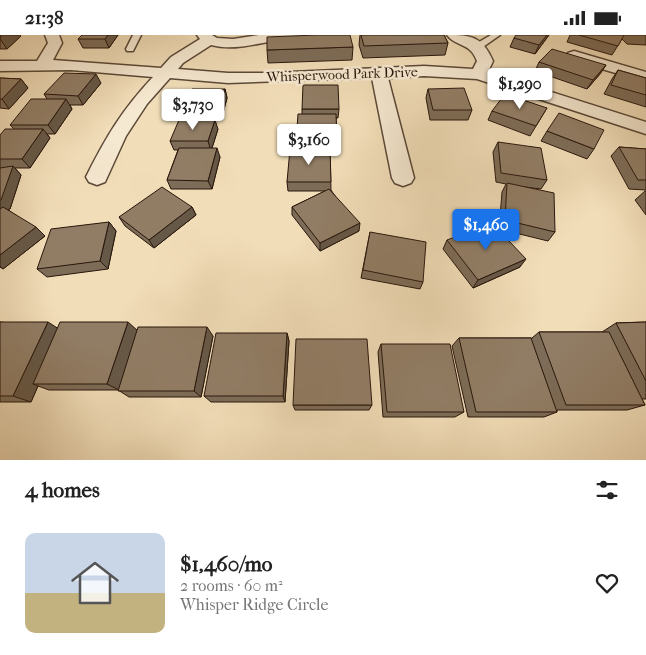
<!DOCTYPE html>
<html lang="en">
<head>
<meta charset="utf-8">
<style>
  body { margin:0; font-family:"IM FELL French Canon",serif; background:#f2f2f2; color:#222; height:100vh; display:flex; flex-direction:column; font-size:19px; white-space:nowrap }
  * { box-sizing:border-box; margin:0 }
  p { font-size:16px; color:#767676 }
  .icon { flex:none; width:28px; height:28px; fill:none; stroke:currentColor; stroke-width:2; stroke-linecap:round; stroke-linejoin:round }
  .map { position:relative; height:425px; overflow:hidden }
  .panel { display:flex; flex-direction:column; background:#fff; flex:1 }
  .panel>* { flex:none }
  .price { position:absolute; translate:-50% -42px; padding:0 11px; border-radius:5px; background:#fff; color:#222; font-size:16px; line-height:32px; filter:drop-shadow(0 1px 2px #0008) }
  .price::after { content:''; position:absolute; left:50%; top:30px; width:15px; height:11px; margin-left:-8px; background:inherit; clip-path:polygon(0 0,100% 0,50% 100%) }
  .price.selected { background:#1a73e8; color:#fff }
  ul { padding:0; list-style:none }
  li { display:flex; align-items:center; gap:15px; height:125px; padding:0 25px }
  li+li { border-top:1px solid #e0e0e0 }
  li span { display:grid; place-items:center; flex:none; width:140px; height:100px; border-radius:10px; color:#555 }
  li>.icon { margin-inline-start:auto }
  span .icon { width:60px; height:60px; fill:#fffc; stroke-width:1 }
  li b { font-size:21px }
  h2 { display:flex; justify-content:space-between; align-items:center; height:60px; padding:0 25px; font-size:21px }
  .status { display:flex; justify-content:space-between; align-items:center; height:35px; padding:0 25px; background:#fff; direction:ltr }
  .status svg { height:14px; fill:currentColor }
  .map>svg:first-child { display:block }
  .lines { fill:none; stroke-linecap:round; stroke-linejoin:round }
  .service-casing { stroke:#5b4837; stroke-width:3 }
  .minor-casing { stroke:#5b4837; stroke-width:3 }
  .service { fill:#f6e9d1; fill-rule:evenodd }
  .minor { fill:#f6e9d1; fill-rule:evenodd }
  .wall { fill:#7d6c57; stroke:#29160c }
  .shaded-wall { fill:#665847; stroke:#29160c }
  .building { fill:#917d65; stroke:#29160c }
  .labels { text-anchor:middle; stroke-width:5; stroke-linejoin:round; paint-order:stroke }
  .far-street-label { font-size:14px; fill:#29160c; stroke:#f6e9d1 }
</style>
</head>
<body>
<div class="status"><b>21:38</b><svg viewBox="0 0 49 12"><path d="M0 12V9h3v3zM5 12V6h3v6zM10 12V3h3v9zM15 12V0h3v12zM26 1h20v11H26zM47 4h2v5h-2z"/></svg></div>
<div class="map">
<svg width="646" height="425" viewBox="0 0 646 425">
  <rect width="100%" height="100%" fill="#f1ddb8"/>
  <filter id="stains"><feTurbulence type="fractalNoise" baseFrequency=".004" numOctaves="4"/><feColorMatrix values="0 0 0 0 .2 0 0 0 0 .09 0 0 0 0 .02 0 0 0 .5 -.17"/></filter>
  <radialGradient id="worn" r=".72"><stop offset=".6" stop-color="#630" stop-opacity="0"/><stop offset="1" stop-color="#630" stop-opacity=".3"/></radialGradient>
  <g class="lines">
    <!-- service casing -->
    <g class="service-casing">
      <path id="service" d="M133 0H141L133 16H127L126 14Z
        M491 0H500L480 14H474V10Z"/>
    </g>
    <!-- minor casing -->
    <g class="minor-casing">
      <path id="minor" d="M45 0H59L62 8 53 25 161 33 171 22 200 4 197 0H212L217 3 233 4 259 0H314L312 3 307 4C296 4 285 4 275 6 253 9 233 16 211 10L183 28 178 34 228 38H269L424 31 473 34 477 26C470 7 456 12 447 0 471 0 482 1 493 26L488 37 646 87V99L477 44 424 41 388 43 414 143 411 148 403 151 395 148 392 143 372 43 228 48 170 43 147 69 126 101 105 147 97 150 89 147 86 142C106 102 122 75 153 42L71 35 0 36V26H37L48 8Z
        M574 16 646 37V47L568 24 566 21 568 18Z"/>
    </g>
    <!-- service -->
    <use href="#service" class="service"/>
    <!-- minor -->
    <use href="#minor" class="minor"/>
  </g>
  <!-- wall -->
  <path class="wall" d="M0 0 21 1 7 14H0Z
    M118 0 109 13H83L78 4Z
    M360 0H444L448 8 445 20 363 23 359 10Z
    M549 0 535 19 510 12 514 3Z
    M570 0H646V10L627 9 622 4 612 20 567 7Z
    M353 12 352 25 268 28 267 15Z
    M539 27 606 30 600 39 587 54 535 36Z
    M618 35 646 43V72L604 59 612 44Z
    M0 43 21 44 28 53 9 74 0 73Z
    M101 48 83 70H70L72 74 55 99H47L50 103 30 133H15L21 140 10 174H7L45 201 3 234 0 232V100L14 94 10 90 47 64 44 59Z
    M225 54 227 63 222 82H189L185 73Z
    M428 54 472 75 468 85H430L426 63Z
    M547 73 530 101 488 85 492 76Z
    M302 74H339L338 83H336L337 116H330L331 155 359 196 320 216 292 180V172L325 156H288L287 147 297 114 296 107 302 79Z
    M218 94 212 113 220 122 212 154H171L167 145 178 115H174L170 106Z
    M547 96 594 114 587 124 541 106Z
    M498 107 547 145 541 154 525 152 555 197 548 206 499 194 502 157 506 149 496 147 493 117Z
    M619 112 646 114V155L629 154 611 121Z
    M645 156H646V180L635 165Z
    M192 172 196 180 154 213 125 191 119 182Z
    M109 187 116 196 108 234 47 242 37 234Z
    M370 197 423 247 420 254 361 243Z
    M447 205 520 232 473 253 443 214Z
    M0 287 58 293 137 295 213 301 201 362H129L118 355H49L38 351 31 367H0Z
    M646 287V364H642L645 370 627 375H557V377L544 382H468L452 311 459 303H532L539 297H602L616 288Z
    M287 298 289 306 285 367H211L204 361Z
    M381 309 464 377 455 382H383L378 317Z
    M293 370H372L369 375H295Z"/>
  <!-- shaded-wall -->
  <path class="shaded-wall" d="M1 0H20L21 1 7 14 0 4Z
    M108 0H118L109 13 105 4Z
    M547 0H549L535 19 539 10Z
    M606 30 600 39 587 54 593 45Z
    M96 39 101 48 83 70 78 61Z
    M21 44 28 53 9 74 2 64Z
    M225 54 227 63 222 82 220 73Z
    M66 64 72 74 55 99 48 90Z
    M215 85 218 94 211 116 208 106Z
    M43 94 50 103 30 133 22 124Z
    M217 113 220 122 212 154 208 146Z
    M13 131 21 140 10 174 0 176V165Z
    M192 172 196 180 154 213 149 205Z
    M109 187 116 196 108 234 100 226Z
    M360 188 359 196 320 216V208Z
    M36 192 45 201 3 234 0 231V220Z
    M526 224 520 232 473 253 478 245Z
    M48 287 62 296 33 349 38 351 31 367 13 361Z
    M128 287 138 296 119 355 107 349Z
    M207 292 213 301 201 362 194 356Z
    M287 298 289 306 285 367 283 361Z"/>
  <!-- building -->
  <path class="building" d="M82 0H108L105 4H78Z
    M317 0H350L353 12 267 15V2Z
    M361 0H444L448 8 364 11Z
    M516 0H547L539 10 514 3Z
    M579 0H624L618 11Z
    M552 14 606 30 593 45 539 27Z
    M618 35 646 43V60L611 50Z
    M64 38 96 39 78 61 44 59Z
    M0 43 21 44 2 64H0Z
    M303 50H338L339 74H302Z
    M464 53 472 75H433L428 54Z
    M192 54H225L220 73H185Z
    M505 59 547 73 536 91 492 76Z
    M31 64H66L48 90H10Z
    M559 78 604 95 594 114 547 96Z
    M298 79H336L337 107H296Z
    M179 85H215L208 106H170Z
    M5 94H43L22 124H0V100Z
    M498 107 541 113 547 145 501 138Z
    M619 112 646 114V145H638Z
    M179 113H217L208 146 167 145Z
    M290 114H330L331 147H287Z
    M13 131 1 165H0V133Z
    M507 148 554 158 555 197 505 185Z
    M162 152 192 172 149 205 119 182Z
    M329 154 360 188 320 208 292 172Z
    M3 172 36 192 0 220V174Z
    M109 187 100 226 37 234 51 194Z
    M492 188 526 224 478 245 447 205Z
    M370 197 426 207 423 247 363 235Z
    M0 287H48L13 361H0Z
    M60 287H128L107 349H33Z
    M646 287V346L616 288Z
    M138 292H207L194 356H118Z
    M539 297H609L645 370H566Z
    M216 298H287L283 361H204Z
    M459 303H531L557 377H476Z
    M296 304H367L372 370H293Z
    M381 309H450L464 377H387Z"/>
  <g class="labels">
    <!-- far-street labels -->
    <g class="far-street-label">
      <text transform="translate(342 39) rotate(-2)" y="5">Whisperwood Park Drive</text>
    </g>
  </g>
  <rect width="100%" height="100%" filter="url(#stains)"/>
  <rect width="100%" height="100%" fill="url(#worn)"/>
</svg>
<b class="price" style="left:520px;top:75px">$1,290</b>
<b class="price" style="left:193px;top:96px">$3,730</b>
<b class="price" style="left:309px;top:131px">$3,160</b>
<b class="price selected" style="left:486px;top:216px">$1,460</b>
</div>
<section class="panel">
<h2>4 homes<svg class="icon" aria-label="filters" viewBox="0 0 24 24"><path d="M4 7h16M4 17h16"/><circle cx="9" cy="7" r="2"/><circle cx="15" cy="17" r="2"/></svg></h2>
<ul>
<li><span style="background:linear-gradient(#c9d6e8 60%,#c2b280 0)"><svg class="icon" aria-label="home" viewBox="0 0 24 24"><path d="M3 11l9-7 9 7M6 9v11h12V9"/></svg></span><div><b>$1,460/mo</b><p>2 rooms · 60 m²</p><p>Whisper Ridge Circle</p></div><svg class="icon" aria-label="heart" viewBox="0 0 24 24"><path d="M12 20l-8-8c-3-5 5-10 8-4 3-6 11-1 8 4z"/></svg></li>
</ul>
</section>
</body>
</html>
